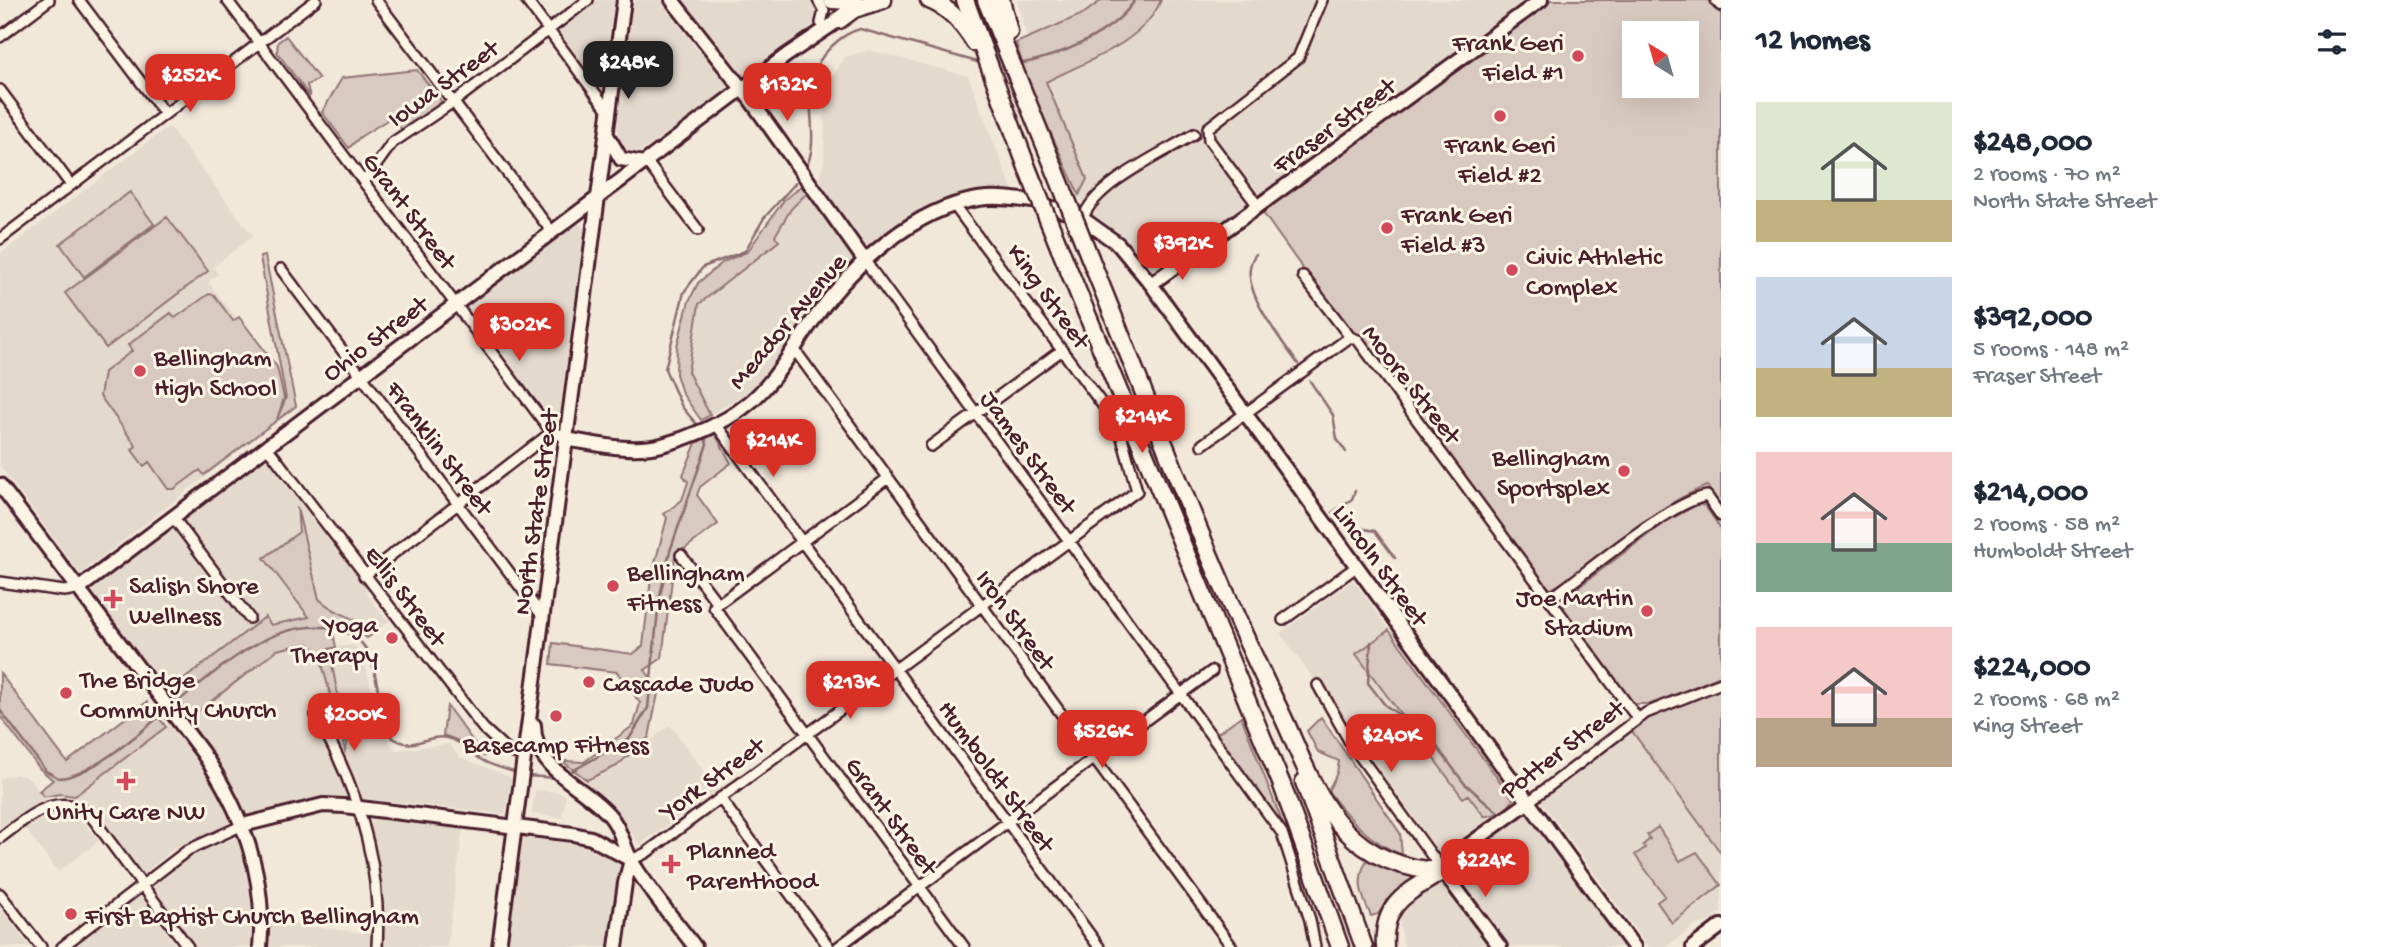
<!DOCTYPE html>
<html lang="en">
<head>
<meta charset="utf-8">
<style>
  body { margin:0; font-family:"Gochi Hand",sans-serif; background:#f2f2f3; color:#1f2937; height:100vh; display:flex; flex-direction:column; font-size:26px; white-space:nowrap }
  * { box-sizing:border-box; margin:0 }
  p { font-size:23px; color:#747a83 }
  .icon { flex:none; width:38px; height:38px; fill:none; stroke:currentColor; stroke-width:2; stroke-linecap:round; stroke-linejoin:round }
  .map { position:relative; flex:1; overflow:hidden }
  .drawer { display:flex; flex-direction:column; background:#fff; width:665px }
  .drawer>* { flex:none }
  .needle { width:46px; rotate:323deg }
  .controls { position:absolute; left:1622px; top:21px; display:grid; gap:14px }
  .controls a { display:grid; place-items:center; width:77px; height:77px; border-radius:0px; background:#fff; box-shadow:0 7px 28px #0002; font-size:35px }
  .price { position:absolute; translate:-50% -60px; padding:0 16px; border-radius:14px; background:#d93025; color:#fff; font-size:23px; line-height:46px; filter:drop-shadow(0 2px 4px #0008) }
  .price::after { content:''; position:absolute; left:50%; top:42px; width:21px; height:16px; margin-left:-10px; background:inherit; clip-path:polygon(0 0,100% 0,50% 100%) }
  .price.current { background:#222; color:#fff }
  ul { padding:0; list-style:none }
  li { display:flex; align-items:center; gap:21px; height:175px; padding:0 35px }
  li span { display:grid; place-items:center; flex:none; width:196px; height:140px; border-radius:0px; color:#555 }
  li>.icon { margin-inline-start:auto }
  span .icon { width:84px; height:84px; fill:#fffc; stroke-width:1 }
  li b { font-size:30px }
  h2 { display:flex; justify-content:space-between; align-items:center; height:84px; padding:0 35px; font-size:30px }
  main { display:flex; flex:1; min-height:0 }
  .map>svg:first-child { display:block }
  .built { fill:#e4d9cd }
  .green { fill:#d8cac0; stroke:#917476; stroke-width:2; fill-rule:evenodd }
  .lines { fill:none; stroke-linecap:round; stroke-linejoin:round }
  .stream { stroke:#8b6d6f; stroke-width:2.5 }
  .street-casing { stroke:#4a1f2b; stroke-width:14 }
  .secondary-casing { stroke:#4a1f2b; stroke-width:18 }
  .highway-casing { stroke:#4a1f2b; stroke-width:21 }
  .street { stroke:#fcf5e5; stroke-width:9 }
  .secondary { stroke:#fcf5e5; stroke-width:12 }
  .highway { stroke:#fcf5e5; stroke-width:16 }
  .highway-bridge-casing { stroke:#4a1f2b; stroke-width:21; stroke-linecap:butt }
  .highway-bridge { stroke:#fcf5e5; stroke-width:16 }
  .poi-dot { fill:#d1495b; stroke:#fcf5e5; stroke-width:2.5 }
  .labels { text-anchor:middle; stroke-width:6; stroke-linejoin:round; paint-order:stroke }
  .poi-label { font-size:26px; fill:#4a1f2b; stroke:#fcf5e5; text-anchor:start }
  .street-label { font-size:26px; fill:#4a1f2b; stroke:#fcf5e5 }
</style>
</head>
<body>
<main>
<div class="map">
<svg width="1721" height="947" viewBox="0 0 1721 947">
  <rect width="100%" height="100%" fill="#f1e8da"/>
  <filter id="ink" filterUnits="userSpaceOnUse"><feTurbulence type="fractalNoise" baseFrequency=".0143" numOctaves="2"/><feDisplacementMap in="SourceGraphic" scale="14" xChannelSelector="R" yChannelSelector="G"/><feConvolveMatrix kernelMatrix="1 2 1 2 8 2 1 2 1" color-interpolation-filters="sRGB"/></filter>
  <g filter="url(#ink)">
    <!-- built -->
    <path class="built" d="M595 0H614L603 80 598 85 556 31Z
      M634 0H661L699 52 711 59 728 82 726 90 684 122 636 155 627 156 619 149 617 118Z
      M683 0H813L820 9 819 22 745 76 739 77 719 54 721 51Z
      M1017 0H1102L1083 14 1027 38Z
      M1161 0H1532L1155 274 1124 239 1090 220 1079 195 1087 179 1046 82 1111 49 1159 7Z
      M869 50 968 76 1014 194 938 207 870 246 861 244 819 178 824 162 825 96 830 81 845 57Z
      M169 126 253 236 213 267 218 274 208 282 281 374 286 398 276 422 80 574 0 466V254Z
      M807 193 855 255 856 263 820 302 756 387 710 415 687 372 699 304 778 241 775 237 791 209Z
      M575 222 582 225 584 230 559 416 553 420 466 307 468 302Z
      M263 458 278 470V475L368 590 366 593 384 617 391 619 374 633 363 622 328 608 319 599 300 511H295L299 532 265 558 309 617 271 625 265 617 170 690 167 687 163 690 92 595 91 587Z
      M1353 580 1515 801 1625 947H1508L1280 633Z
      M308 643 320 656 345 750 329 648 353 645 362 653 381 727 395 750 449 744 460 757 512 778 505 814 342 796 319 798 253 817 246 814 218 763 186 720 277 650Z
      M169 725 209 778 231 821 227 827 175 848 141 876 97 814 72 799Z
      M670 725 718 790 639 845 625 823 585 784 618 767Z
      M1632 731 1721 853V912L1708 922 1695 926 1666 947H1648L1540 799Z
      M16 774 29 778 45 799 0 829V778Z
      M535 790 558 792 566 796 562 818 532 814Z
      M72 810 99 841 58 872 24 827 45 813Z
      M377 817 463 828 447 947H383L384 897 370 835 372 821Z
      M239 837 250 891 251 947H194L148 885 195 852Z
      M523 837 586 846 619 864 621 876 609 947H507L518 840Z
      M1436 883 1454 894 1491 947H1404L1397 908Z
      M140 894 177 947H74L134 900Z
      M0 908 30 947H0Z
      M366 918H374L373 947H268L269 921 364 933Z"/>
    <!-- green -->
    <path class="green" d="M1102 0H1161C1144 43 1084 62 1046 82L1087 179 1079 195 1029 86 1016 43 1083 14Z
      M1550 0H1710L1721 14V507L1707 486C1648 508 1606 559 1551 589L1543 584 1365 341 1345 328 1261 210ZM1634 33H1687V86H1634Z
      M286 36 319 79 307 85 310 97 277 52 278 42Z
      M417 70 442 102 402 130 392 117 360 137 349 148 322 112 342 78Z
      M801 186 807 193 791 209 775 236 779 241 699 304 688 372 710 415 701 420 682 393 676 374 677 346 689 301 698 283 723 262 747 252 784 200Z
      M130 192 154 224 84 277 60 244Z
      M167 217 208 271 106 348 65 293Z
      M265 256 296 406 204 475 200 470 174 489H168L149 462 144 466 132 450 136 446 100 396 104 372 132 351 128 345 171 313 175 318 209 294 214 295 233 321 239 317 277 367 284 398 277 419 286 398 260 257Z
      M715 434 731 463 700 487 697 495 718 524 675 556 662 658 645 670 659 689 649 737 617 766 587 780 562 761 584 762 634 725 640 703 617 672 551 664 553 643 633 654 643 646 651 578 667 518 664 514 682 500 688 482 683 475 696 443Z
      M1698 504 1705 506 1721 529V676L1651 704H1634L1564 610V598L1661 525Z
      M297 507 319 599C335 615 358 617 374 633L367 638 353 627 331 622 336 647 329 649 347 744 345 751 320 656 308 643 277 650 191 717 170 690 265 617 271 625 309 617 264 558 299 532Z
      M1389 630 1513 799C1509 810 1495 816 1484 816L1468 795 1463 798 1356 654Z
      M0 673 67 762 147 702 166 727 75 796 60 794 44 797 39 791 53 780 40 769 0 716Z
      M1721 687V853L1632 731 1646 717Z
      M447 706 485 757 469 745 443 735Z
      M1241 716 1286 832 1215 735Z
      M1321 717 1400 833 1402 855C1369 841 1350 820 1328 791L1337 773 1339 761 1318 752 1307 731Z
      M1658 827 1680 861 1697 852 1721 885 1672 923 1657 902 1665 896 1635 855 1645 848 1643 845 1650 839 1647 835Z
      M1368 858 1416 878 1391 897 1378 914 1371 916C1361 895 1355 879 1368 858Z"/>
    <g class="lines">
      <!-- stream -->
      <path class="stream" d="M1019 64C1058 57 1113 34 1135 0
        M805 169C826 132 790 84 832 46 840 38 849 32 860 29L981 63
        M1256 254C1232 282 1282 340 1298 364
        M1310 381 1333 415 1337 439 1346 452
        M699 427 682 407 665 369 684 292 703 267 745 251 764 218 800 178
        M1333 512 1352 499 1355 491
        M1343 525 1375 531 1395 558
        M1371 642 1368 683 1385 705 1429 736 1464 783 1500 814
        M172 706C218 671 273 615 336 629 349 632 359 638 366 649 380 674 377 709 390 736 415 754 424 733 448 738 461 741 470 752 480 759 491 766 505 769 517 773
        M0 710 46 771 59 778C91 777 142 731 167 710
        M567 774 629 739 648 708 659 600 670 551 707 444 704 435
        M526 776 558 778"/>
      <!-- street casing -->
      <g class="street-casing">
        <path id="street" d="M79 0 165 114
          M227 0 547 426 566 439
          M376 0 552 232
          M526 0 610 113
          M818 0 824 11 821 23
          M0 37 49 0
          M0 90 71 185
          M646 161 698 230
          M364 182 392 143 459 98 588 0
          M1258 206 1209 140 1208 128 1298 58 1322 0
          M1083 219C1093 184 1164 153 1194 134
          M0 239 316 0
          M865 261 1282 833 1310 920 1315 947
          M281 269 543 617
          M1303 276 1350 337 1358 340 1638 719
          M794 349 1232 947
          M715 423 1099 947
          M1202 445 1350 337
          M931 446 1062 350
          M267 447 483 728 508 751 524 756
          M888 478 714 607 964 947
          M173 517 249 618
          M681 555 718 604
          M364 576 544 438 554 433
          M0 582 64 591 78 589
          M1550 599C1585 574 1669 502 1707 496L1721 516
          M1283 620 1356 567
          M1318 685 1351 744 1443 871
          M316 715C357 786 382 865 377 947
          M720 798 829 947
          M1527 803 1646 713 1721 683
          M0 838C28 817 63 785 94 820L188 947
          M631 860 646 853 1137 491 1119 427 954 205
          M0 894 41 947
          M62 947 188 850 243 825
          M838 947 1212 671"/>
      </g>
      <!-- secondary casing -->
      <g class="secondary-casing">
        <path id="secondary" d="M672 0 750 99 865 261
          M1717 0 1721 4
          M607 135 621 159 644 163
          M1053 208 1066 212
          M1083 219 1118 244 1151 284 1634 947
          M1151 284 1541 0
          M566 439C597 444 631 453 662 445 688 438 723 424 744 407 775 384 794 346 817 315 854 264 914 209 978 199 996 196 1014 199 1032 201
          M0 485 202 752C242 811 267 875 260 947
          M78 589 787 55 839 20
          M534 725C534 771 584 785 610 816 621 829 623 845 631 860 648 890 674 919 695 947
          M243 825 323 805 344 806 573 834 591 838 631 860
          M499 947 624 0
          M616 947 625 883 631 860
          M1500 947 1443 871 1451 858 1527 803
          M1693 947 1721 926"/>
      </g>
      <!-- highway casing -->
      <g class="highway-casing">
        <path id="highway" d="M832 0 852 1
          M929 0C950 8 963 24 975 43
          M965 0 1028 170
          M986 0 1053 165
          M1001 0 1009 32
          M839 20 854 9 883 0
          M1060 249 1282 785 1340 947
          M1090 258C1152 410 1208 565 1281 713 1299 750 1314 798 1344 829 1370 857 1405 870 1443 871
          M1304 782 1364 947
          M1385 947C1382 902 1408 893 1441 872"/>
      </g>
      <!-- street -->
      <use href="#street" class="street"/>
      <!-- secondary -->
      <use href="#secondary" class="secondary"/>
      <!-- highway -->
      <use href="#highway" class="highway"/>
      <!-- highway-bridge casing -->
      <g class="highway-bridge-casing">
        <path id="highway-bridge" d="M1053 165 1090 258
          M1028 170 1060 249"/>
      </g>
      <!-- highway-bridge -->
      <use href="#highway-bridge" class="highway-bridge"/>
    </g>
  </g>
  <!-- markers -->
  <g class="poi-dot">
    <circle cx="1578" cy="56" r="7"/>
    <circle cx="1500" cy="116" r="7"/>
    <circle cx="1387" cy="228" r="7"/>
    <circle cx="1512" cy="270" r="7"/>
    <circle cx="140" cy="371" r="7"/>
    <circle cx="1624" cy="471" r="7"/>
    <circle cx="613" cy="586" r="7"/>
    <path d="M109.5 588.5h7v7h7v7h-7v7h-7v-7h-7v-7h7z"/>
    <circle cx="1647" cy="611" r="7"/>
    <circle cx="392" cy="638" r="7"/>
    <circle cx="589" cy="682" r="7"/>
    <circle cx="66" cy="693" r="7"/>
    <circle cx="556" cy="716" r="7"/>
    <path d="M122.5 770.5h7v7h7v7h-7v7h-7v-7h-7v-7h7z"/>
    <path d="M667.5 853.5h7v7h7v7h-7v7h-7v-7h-7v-7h7z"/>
    <circle cx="71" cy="914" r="7"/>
  </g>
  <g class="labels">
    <!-- poi labels -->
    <g class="poi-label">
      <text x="1564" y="50" text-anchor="end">Frank Geri<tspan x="1564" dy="30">Field #1</tspan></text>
      <text x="1500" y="152" text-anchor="middle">Frank Geri<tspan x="1500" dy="30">Field #2</tspan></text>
      <text x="1401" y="222">Frank Geri<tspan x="1401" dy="30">Field #3</tspan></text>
      <text x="1526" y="264">Civic Athletic<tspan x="1526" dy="30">Complex</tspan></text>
      <text x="154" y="365">Bellingham<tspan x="154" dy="30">High School</tspan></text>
      <text x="1610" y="465" text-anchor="end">Bellingham<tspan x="1610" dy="30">Sportsplex</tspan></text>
      <text x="627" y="580">Bellingham<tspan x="627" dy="30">Fitness</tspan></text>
      <text x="129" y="593">Salish Shore<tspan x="129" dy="30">Wellness</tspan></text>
      <text x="1633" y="605" text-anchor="end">Joe Martin<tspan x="1633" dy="30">Stadium</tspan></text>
      <text x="378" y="632" text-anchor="end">Yoga<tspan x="378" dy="30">Therapy</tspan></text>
      <text x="80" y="687">The Bridge<tspan x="80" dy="30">Community Church</tspan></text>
      <text x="603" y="691">Cascade Judo</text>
      <text x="556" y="752" text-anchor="middle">Basecamp Fitness</text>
      <text x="126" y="819" text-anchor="middle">Unity Care NW</text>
      <text x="687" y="858">Planned<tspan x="687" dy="30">Parenthood</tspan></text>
      <text x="85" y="923">First Baptist Church Bellingham</text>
    </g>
    <!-- street labels -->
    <g class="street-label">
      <text transform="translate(442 82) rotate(-36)" y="9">Iowa Street</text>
      <text transform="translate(1333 124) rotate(-36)" y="9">Fraser Street</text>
      <text transform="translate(411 210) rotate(53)" y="9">Grant Street</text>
      <text transform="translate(1050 295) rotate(54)" y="9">King Street</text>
      <text transform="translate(786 320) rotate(-50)" y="9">Meador Avenue</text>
      <text transform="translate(374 337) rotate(-37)" y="9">Ohio Street</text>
      <text transform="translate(1413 383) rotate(52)" y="9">Moore Street</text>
      <text transform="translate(441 447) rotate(53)" y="9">Franklin Street</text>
      <text transform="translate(1030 451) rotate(54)" y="9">James Street</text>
      <text transform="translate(534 512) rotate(-82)" y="9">North State Street</text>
      <text transform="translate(1382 564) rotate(54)" y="9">Lincoln Street</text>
      <text transform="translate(407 595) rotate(53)" y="9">Ellis Street</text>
      <text transform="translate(1017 619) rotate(54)" y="9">Iron Street</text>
      <text transform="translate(1561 748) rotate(-37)" y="9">Potter Street</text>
      <text transform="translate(998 775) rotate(54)" y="9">Humboldt Street</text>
      <text transform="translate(711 777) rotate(-36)" y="9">York Street</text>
      <text transform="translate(893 815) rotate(54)" y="9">Grant Street</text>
    </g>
  </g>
</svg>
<div class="controls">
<a><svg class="needle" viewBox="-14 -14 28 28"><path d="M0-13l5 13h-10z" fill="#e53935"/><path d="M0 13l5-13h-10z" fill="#747a83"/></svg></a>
</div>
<b class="price current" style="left:628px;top:101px">$248K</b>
<b class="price" style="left:190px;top:114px">$252K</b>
<b class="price" style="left:787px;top:123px">$132K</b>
<b class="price" style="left:1182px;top:282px">$392K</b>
<b class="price" style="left:519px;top:363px">$302K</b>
<b class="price" style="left:1142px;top:455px">$214K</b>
<b class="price" style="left:773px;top:479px">$214K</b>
<b class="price" style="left:850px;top:721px">$213K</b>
<b class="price" style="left:354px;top:753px">$200K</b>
<b class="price" style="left:1102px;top:770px">$526K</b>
<b class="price" style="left:1391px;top:774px">$240K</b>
<b class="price" style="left:1485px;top:899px">$224K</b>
</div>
<section class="drawer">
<h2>12 homes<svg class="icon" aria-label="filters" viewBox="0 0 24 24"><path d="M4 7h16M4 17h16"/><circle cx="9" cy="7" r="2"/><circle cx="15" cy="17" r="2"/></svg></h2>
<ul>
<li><span style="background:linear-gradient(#dfe7d0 70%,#c2b280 0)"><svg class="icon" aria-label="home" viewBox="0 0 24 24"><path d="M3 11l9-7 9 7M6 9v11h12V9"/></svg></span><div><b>$248,000</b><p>2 rooms · 70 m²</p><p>North State Street</p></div></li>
<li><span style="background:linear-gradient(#c9d6e8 65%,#c2b280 0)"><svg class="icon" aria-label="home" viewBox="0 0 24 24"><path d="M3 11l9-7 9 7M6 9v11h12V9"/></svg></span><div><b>$392,000</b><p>5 rooms · 148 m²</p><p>Fraser Street</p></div></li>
<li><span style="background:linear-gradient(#f6c9c9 65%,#7fa58c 0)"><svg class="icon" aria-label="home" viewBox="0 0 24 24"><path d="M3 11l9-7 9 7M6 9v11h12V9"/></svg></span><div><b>$214,000</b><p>2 rooms · 58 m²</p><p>Humboldt Street</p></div></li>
<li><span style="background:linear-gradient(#f6c9c9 65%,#b9a48a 0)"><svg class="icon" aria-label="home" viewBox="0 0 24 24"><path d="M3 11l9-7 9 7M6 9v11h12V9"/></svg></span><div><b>$224,000</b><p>2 rooms · 68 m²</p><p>King Street</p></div></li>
</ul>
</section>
</main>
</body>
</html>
